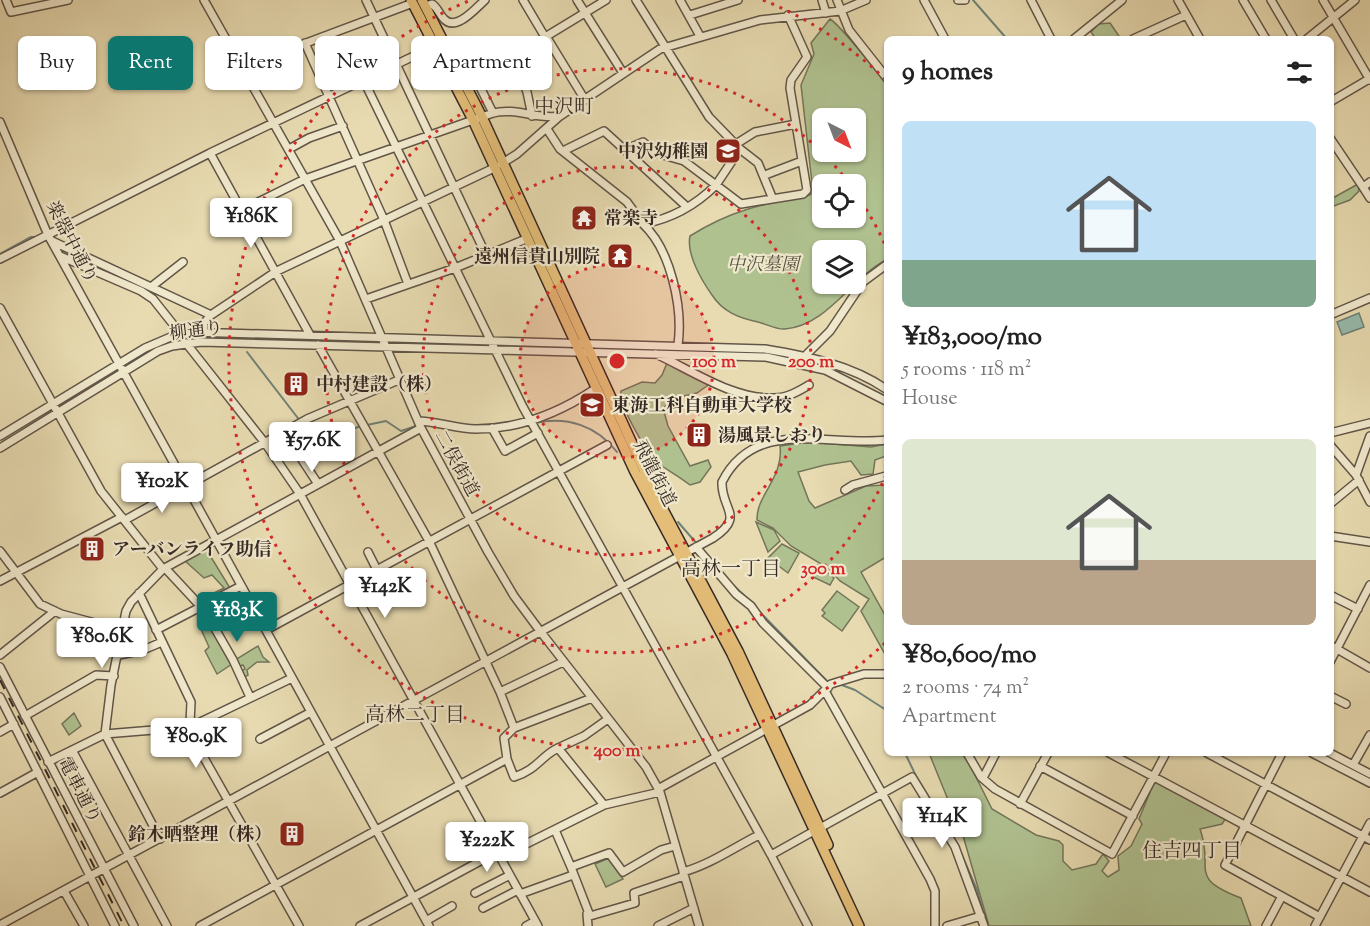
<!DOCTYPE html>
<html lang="en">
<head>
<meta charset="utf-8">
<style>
  body { margin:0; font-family:"Sorts Mill Goudy","Noto Serif JP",serif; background:#f6f6f6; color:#222; height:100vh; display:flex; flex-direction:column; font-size:22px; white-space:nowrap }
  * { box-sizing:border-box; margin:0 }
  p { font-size:20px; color:#767676 }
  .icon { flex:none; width:33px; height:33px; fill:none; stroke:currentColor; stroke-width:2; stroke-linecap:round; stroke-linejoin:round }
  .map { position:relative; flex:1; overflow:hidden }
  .panel { position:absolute; left:884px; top:36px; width:450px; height:720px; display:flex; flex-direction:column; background:#fff; border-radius:9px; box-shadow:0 2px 4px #0004 }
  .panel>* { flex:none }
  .top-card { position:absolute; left:18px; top:36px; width:570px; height:54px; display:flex; gap:12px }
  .needle { width:39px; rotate:138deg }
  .tools { position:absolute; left:812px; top:108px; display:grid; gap:12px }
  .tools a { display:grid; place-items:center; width:54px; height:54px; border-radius:9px; background:#fff; box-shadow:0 2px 4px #0004; font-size:30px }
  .price { position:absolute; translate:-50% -51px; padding:0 14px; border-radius:6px; background:#fff; color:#222; font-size:20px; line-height:39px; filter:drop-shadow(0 2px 3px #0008) }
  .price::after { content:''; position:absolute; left:50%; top:36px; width:18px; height:14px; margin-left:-9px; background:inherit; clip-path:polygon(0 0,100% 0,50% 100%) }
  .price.active { background:#0f766e; color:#fff }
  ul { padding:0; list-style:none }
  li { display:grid; align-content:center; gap:12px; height:318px; padding:0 18px }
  li span { display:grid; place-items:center; height:186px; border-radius:9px; color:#555 }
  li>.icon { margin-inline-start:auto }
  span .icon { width:108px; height:108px; fill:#fffc; stroke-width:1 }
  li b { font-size:26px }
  h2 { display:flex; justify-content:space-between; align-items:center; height:72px; padding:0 18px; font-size:26px }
  .tag { padding:0 21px; border-radius:9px; background:#fff; box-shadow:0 2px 4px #0004; font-size:21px; line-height:54px }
  .tag.active { background:#0f766e; color:#fff }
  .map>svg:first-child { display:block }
  .green { fill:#b0c190; stroke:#73755a; stroke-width:1.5; fill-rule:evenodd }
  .water { fill:#97bbad; stroke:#708177; stroke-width:1.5 }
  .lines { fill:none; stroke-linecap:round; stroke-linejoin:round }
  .stream { stroke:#708177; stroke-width:2 }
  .minor-casing { stroke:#625648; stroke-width:10 }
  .highway-casing { stroke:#362925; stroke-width:12 }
  .minor { stroke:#f0e8cc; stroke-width:7 }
  .highway { stroke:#e4be78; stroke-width:9 }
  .rail { stroke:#362925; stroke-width:2; stroke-dasharray:10 10; stroke-linecap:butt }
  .ring { fill:none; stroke:#d62828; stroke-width:3; stroke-dasharray:3 6 }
  .labels { text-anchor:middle; stroke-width:4.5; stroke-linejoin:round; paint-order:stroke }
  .poi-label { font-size:18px; font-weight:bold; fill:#362925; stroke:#f0e8cc; text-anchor:start }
  .street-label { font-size:18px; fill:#362925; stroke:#f0e8cc }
  .park-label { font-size:18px; font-style:italic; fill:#544f40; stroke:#f0e8cc }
  .neighbourhood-label { font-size:20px; fill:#362925; stroke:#f0e8cc }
  .centre { fill:#d62828; stroke:#f0e8cc; stroke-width:3 }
  .ring-label { font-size:18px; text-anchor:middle; font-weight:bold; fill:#d62828; stroke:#f0e8cc; stroke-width:4.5; stroke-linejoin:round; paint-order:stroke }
</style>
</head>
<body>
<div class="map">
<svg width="1370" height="926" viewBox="0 0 1370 926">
  <rect width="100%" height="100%" fill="#e8dbb1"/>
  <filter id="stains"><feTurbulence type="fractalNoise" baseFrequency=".00333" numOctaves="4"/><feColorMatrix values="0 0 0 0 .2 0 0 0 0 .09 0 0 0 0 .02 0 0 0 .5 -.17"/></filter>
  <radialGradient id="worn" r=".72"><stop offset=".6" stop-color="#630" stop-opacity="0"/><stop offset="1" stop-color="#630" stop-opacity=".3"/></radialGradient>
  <!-- green -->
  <path class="green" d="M830 19C840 25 877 72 886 84V260C851 278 828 325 785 329 777 330 766 324 758 322 739 318 723 312 712 295 702 281 686 254 690 236 731 210 763 204 810 195L813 192 801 85 814 54 811 43ZM822 118H855V152H822ZM822 184H855V218H822ZM822 250H855V284H822Z
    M1110 23 1121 39H1096L1091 32 1098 24Z
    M1358 184 1359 191 1350 200 1331 207V199Z
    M667 363 711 383 697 393 680 397 663 408 668 426 690 466 708 460 711 467 700 482 690 485C680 477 669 471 659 464 648 456 618 404 621 391L642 382 655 383 662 375Z
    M809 442 871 447 886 444V456L875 460 873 474 861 475 851 461 825 465 798 472 809 501 815 508 866 486 886 485V557L861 572 886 617V656L861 611 869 599 840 581 828 568 791 546 773 528 757 520C756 495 784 478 780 446Z
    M756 522 774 530 780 541 768 552Z
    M782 544 799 553 788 573 768 558Z
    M206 549 230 588 211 599 208 596 224 588 212 575 204 578 185 561Z
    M818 565 834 578 830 585 813 577Z
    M837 591 859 607 842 631 822 616 825 613 822 610Z
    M212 624 232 664 217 674 205 651 209 647 201 629Z
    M258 646 263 657 269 662H257L247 670 248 675 242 678 241 671 245 669 243 665 238 667 235 660Z
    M74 713 81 726 69 735 62 724Z
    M929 753H964L992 809 1036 835 1059 841 1063 845V861L1072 870 1096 864 1103 854 1109 861 1102 871 1108 877 1119 870 1118 856 1131 846 1142 824 1139 819 1155 780 1226 818 1222 824 1200 829C1215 870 1186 877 1241 898L1251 926H989L964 839Z
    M609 858 623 879 606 887 595 864Z"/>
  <!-- water -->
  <path class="water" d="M1359 313 1364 327 1342 335 1337 322Z"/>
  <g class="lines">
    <!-- stream -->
    <path class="stream" d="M973 0 1007 39
      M58 247 202 315
      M0 254 31 237H36
      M247 352 314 439 318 441 361 426
      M535 423C568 416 597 426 617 452
      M367 425 386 421 401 431 416 426
      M678 522 698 545
      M729 581 751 602
      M759 611 828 682
      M839 684 855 690 886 710
      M905 753 916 776 951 834
      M961 853 977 890 987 926"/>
    <!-- minor casing -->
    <g class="minor-casing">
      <path id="minor" d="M6 0 11 12 68 0
        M204 0 340 241 421 428 488 552 514 596 540 631 646 767 660 792 699 926
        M366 0 486 255
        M523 0 545 37
        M577 0 623 73
        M680 0 700 36
        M822 0 826 13
        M837 0 849 30 886 77
        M924 0 945 39
        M958 0H965
        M1031 0 1051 39
        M1178 0 1200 39
        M1243 0 1266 39
        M1271 0 1294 39
        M1323 0 1370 80
        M425 6 432 4C438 8 439 14 444 19 456 32 476 8 485 0
        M690 15 738 0
        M546 36 585 100
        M1074 39 1122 0
        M1133 39 1186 15
        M1307 39 1355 0
        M305 43 384 220 408 284
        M513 57 527 92 532 116
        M242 67 413 3
        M363 79 523 407 771 855
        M1330 102 1369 79
        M493 113 476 79 606 0
        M0 122 48 235 429 926
        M547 129 560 149 627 202 643 224C670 219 696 205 716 185L741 204 803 194 807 190 790 88 791 80 807 57 788 15
        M1330 138 1363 187
        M736 144 755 132 796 124
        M289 149 309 138 343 126
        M740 149 758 163 772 197
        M624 150 643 142 656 153 684 161 716 185 740 149 709 117 636 0
        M563 151 604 131 687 207
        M210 153 310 335
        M501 164 517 154 560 116
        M765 175 802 161
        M1370 182 1363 187 1370 198
        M242 210 305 179 493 113C516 107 537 120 560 116L660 49 760 20 840 11 866 0
        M643 224C671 250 683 308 678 345
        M52 241 211 315
        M60 256 141 291 153 299 180 333
        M0 259 210 153 435 46
        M151 287 183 262
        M366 299 455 268 526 239
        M0 308 101 491 163 569
        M1330 315 1370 298
        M204 331V323L211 315 277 271 494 168
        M186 343 265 443 300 494 538 926
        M318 345 429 541 500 692
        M656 354C691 370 734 400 774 398 787 398 799 391 809 385
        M806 355 830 331 863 282 886 265
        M420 421C439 422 458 429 476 429 520 429 559 413 595 389
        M492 428 505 451 538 433
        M284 432 318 484
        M1330 433 1370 423
        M0 436 145 348 180 333 191 332 765 349C807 356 851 365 886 389
        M1330 445 1356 475 1370 502
        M0 448 158 351 172 346 201 342 766 357 825 370 886 401
        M1356 475 1370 436
        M845 490 853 485 886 476
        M1330 504 1359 480
        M125 520 307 419 401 379
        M1330 536 1370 542
        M696 547 736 594 751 606 763 623 828 688
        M0 551 40 604 61 614 121 630
        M368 552 377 570
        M165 568 205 611 233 660 250 697
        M0 581 122 517
        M139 593 191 702 190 723 199 749 299 926
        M1330 595 1358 609
        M156 630 241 586
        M266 630 607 445
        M1330 645 1370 668
        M0 655 55 611
        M119 655 143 650 162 642
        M1330 662 1370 585
        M0 667 134 926
        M825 691 930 879 935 891V926
        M1330 696 1346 704
        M0 697 115 926
        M25 716 96 675 114 676
        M514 728 500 692 563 662
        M0 732 14 724
        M260 739 311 712
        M558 748 584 736 608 719
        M72 750 167 926
        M967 753 981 777 995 789 1112 854 1166 753
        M1109 753 1370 892
        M1207 753 1370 840
        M1282 753 1225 865 1320 917
        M1312 753 1370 783
        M1330 753 1370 774
        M507 759 514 777C538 769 541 756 558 748L604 805
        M48 762 105 734 190 727 292 678
        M1353 765 1370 735
        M1040 766 1133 816
        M983 778 996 753
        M658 789 810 705 831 684 864 674H886
        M0 793 38 772
        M1020 804 1048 753
        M820 828 912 777 955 847 984 926
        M555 830 571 867 609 853 623 872 661 850 675 846
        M160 839 105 734 111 685 126 611 131 602 163 569 421 428
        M571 867 590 916 635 903 634 893 684 876
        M683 872C711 864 733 848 759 835
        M64 891 84 926
        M475 893 510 875
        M520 894 573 875
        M483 908 518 890
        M587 914 588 926
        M426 921 452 906
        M0 925 713 538C746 516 721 510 722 482 755 416 829 447 886 440
        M200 926 507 759 504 738 514 728 592 698
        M360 926 497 852 520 847 604 805 660 792
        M526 926 535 921
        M658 926 694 908
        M808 926 771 855 814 831
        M947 926 981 916
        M1266 926 1282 896
        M1315 926 1370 823"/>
    </g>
    <!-- highway casing -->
    <g class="highway-casing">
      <path id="highway" d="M411 0 473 120 635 472 732 654 859 926
        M422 0 482 117 658 500 738 651 828 845"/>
    </g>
    <!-- minor -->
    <use href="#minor" class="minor"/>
    <!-- highway -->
    <use href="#highway" class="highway"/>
    <!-- rail -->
    <path class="rail" d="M0 680 124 926"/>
  </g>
  <!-- distance rings -->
  <circle cx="617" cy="361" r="97" fill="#d62828" fill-opacity=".12"/>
  <g class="ring">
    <circle cx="617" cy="361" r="97"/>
    <circle cx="617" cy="361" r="194"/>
    <path d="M886 475A292 292 0 1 1 849 183M856 194A292 292 0 0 1 886 247"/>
    <path d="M885 643A389 389 0 1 1 471 0M763 0A389 389 0 0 1 885 79"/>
  </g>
  <!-- icons -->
  <defs>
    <g id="school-square" transform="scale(1.35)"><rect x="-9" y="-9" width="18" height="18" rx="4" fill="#8f2418" stroke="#f0e8cc"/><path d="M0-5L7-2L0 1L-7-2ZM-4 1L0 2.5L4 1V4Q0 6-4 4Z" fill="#fff"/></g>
    <g id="temple-square" transform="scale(1.35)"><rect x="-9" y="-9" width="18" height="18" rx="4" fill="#8f2418" stroke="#f0e8cc"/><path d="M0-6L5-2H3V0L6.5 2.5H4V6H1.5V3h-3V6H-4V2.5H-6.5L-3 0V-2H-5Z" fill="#fff"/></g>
    <g id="building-square" transform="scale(1.35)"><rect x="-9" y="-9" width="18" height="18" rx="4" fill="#8f2418" stroke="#f0e8cc"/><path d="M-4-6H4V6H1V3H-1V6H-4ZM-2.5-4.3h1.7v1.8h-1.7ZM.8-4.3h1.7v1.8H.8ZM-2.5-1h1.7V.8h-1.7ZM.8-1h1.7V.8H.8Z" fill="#fff"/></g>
    <g id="university-square" transform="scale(1.35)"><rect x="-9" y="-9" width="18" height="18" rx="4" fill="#8f2418" stroke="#f0e8cc"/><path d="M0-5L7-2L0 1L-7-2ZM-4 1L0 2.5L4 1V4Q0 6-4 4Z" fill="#fff"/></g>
  </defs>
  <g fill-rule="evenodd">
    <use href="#school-square" x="728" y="151"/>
    <use href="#temple-square" x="584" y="218"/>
    <use href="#temple-square" x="620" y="256"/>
    <use href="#building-square" x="296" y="384"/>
    <use href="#university-square" x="592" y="405"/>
    <use href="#building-square" x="699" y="435"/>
    <use href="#building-square" x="92" y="549"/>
    <use href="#building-square" x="292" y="834"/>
  </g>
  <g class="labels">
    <!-- poi labels -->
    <g class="poi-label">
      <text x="708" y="157" text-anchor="end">中沢幼稚園</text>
      <text x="604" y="224">常楽寺</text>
      <text x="600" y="262" text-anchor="end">遠州信貴山別院</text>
      <text x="316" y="390">中村建設（株）</text>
      <text x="612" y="411">東海工科自動車大学校</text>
      <text x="718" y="441">湯風景しおり</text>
      <text x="112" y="555">アーバンライフ助信</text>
      <text x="272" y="840" text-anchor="end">鈴木晒整理（株）</text>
    </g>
    <!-- street labels -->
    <g class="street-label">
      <text transform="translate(72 242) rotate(63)" y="6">楽器中通り</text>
      <text transform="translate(196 330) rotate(-7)" y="6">柳通り</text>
      <text transform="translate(457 463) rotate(61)" y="6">二俣街道</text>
      <text transform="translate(655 473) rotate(63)" y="6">飛龍街道</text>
      <text transform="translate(80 790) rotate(63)" y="6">電車通り</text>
    </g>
    <!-- park labels -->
    <g class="park-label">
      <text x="763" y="270">中沢墓園</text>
    </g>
    <!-- neighbourhood labels -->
    <g class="neighbourhood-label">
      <text x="564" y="113">中沢町</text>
      <text x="731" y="575">高林一丁目</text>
      <text x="415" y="721">高林二丁目</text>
      <text x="1192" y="857">住吉四丁目</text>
    </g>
  </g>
  <circle cx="617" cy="361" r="9" class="centre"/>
  <g class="ring-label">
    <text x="714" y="367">100 m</text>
    <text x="811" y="367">200 m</text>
    <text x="823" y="574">300 m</text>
    <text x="617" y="756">400 m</text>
  </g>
  <rect width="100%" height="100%" filter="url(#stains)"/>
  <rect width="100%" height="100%" fill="url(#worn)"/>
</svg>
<div class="tools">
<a><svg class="needle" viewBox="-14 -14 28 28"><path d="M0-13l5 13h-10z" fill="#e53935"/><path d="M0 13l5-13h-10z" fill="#767676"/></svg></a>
<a><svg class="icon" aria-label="locate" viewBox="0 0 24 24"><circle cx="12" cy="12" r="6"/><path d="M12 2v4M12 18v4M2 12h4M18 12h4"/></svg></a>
<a><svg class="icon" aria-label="layers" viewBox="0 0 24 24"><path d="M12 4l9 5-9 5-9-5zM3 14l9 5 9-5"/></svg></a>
</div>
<b class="price" style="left:251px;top:249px">¥186K</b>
<b class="price" style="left:312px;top:473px">¥57.6K</b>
<b class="price" style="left:162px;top:514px">¥102K</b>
<b class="price" style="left:385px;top:619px">¥142K</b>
<b class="price active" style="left:237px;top:643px">¥183K</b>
<b class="price" style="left:102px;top:669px">¥80.6K</b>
<b class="price" style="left:196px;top:769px">¥80.9K</b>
<b class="price" style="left:942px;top:849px">¥114K</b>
<b class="price" style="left:487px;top:873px">¥222K</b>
<div class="top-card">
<a class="tag">Buy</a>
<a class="tag active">Rent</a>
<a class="tag">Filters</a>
<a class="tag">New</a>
<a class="tag">Apartment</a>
</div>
<section class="panel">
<h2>9 homes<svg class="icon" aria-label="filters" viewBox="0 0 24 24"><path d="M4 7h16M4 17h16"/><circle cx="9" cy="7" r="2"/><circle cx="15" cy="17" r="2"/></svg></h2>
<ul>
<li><span style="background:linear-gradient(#bfe0f5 75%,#7fa58c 0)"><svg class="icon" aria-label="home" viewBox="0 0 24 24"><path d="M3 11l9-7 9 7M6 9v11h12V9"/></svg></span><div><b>¥183,000/mo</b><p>5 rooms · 118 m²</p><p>House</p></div></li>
<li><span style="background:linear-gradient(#dfe7d0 65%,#b9a48a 0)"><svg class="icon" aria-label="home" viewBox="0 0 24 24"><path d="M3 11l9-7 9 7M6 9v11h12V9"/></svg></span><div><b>¥80,600/mo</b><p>2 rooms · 74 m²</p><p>Apartment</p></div></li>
</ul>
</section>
</div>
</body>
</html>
